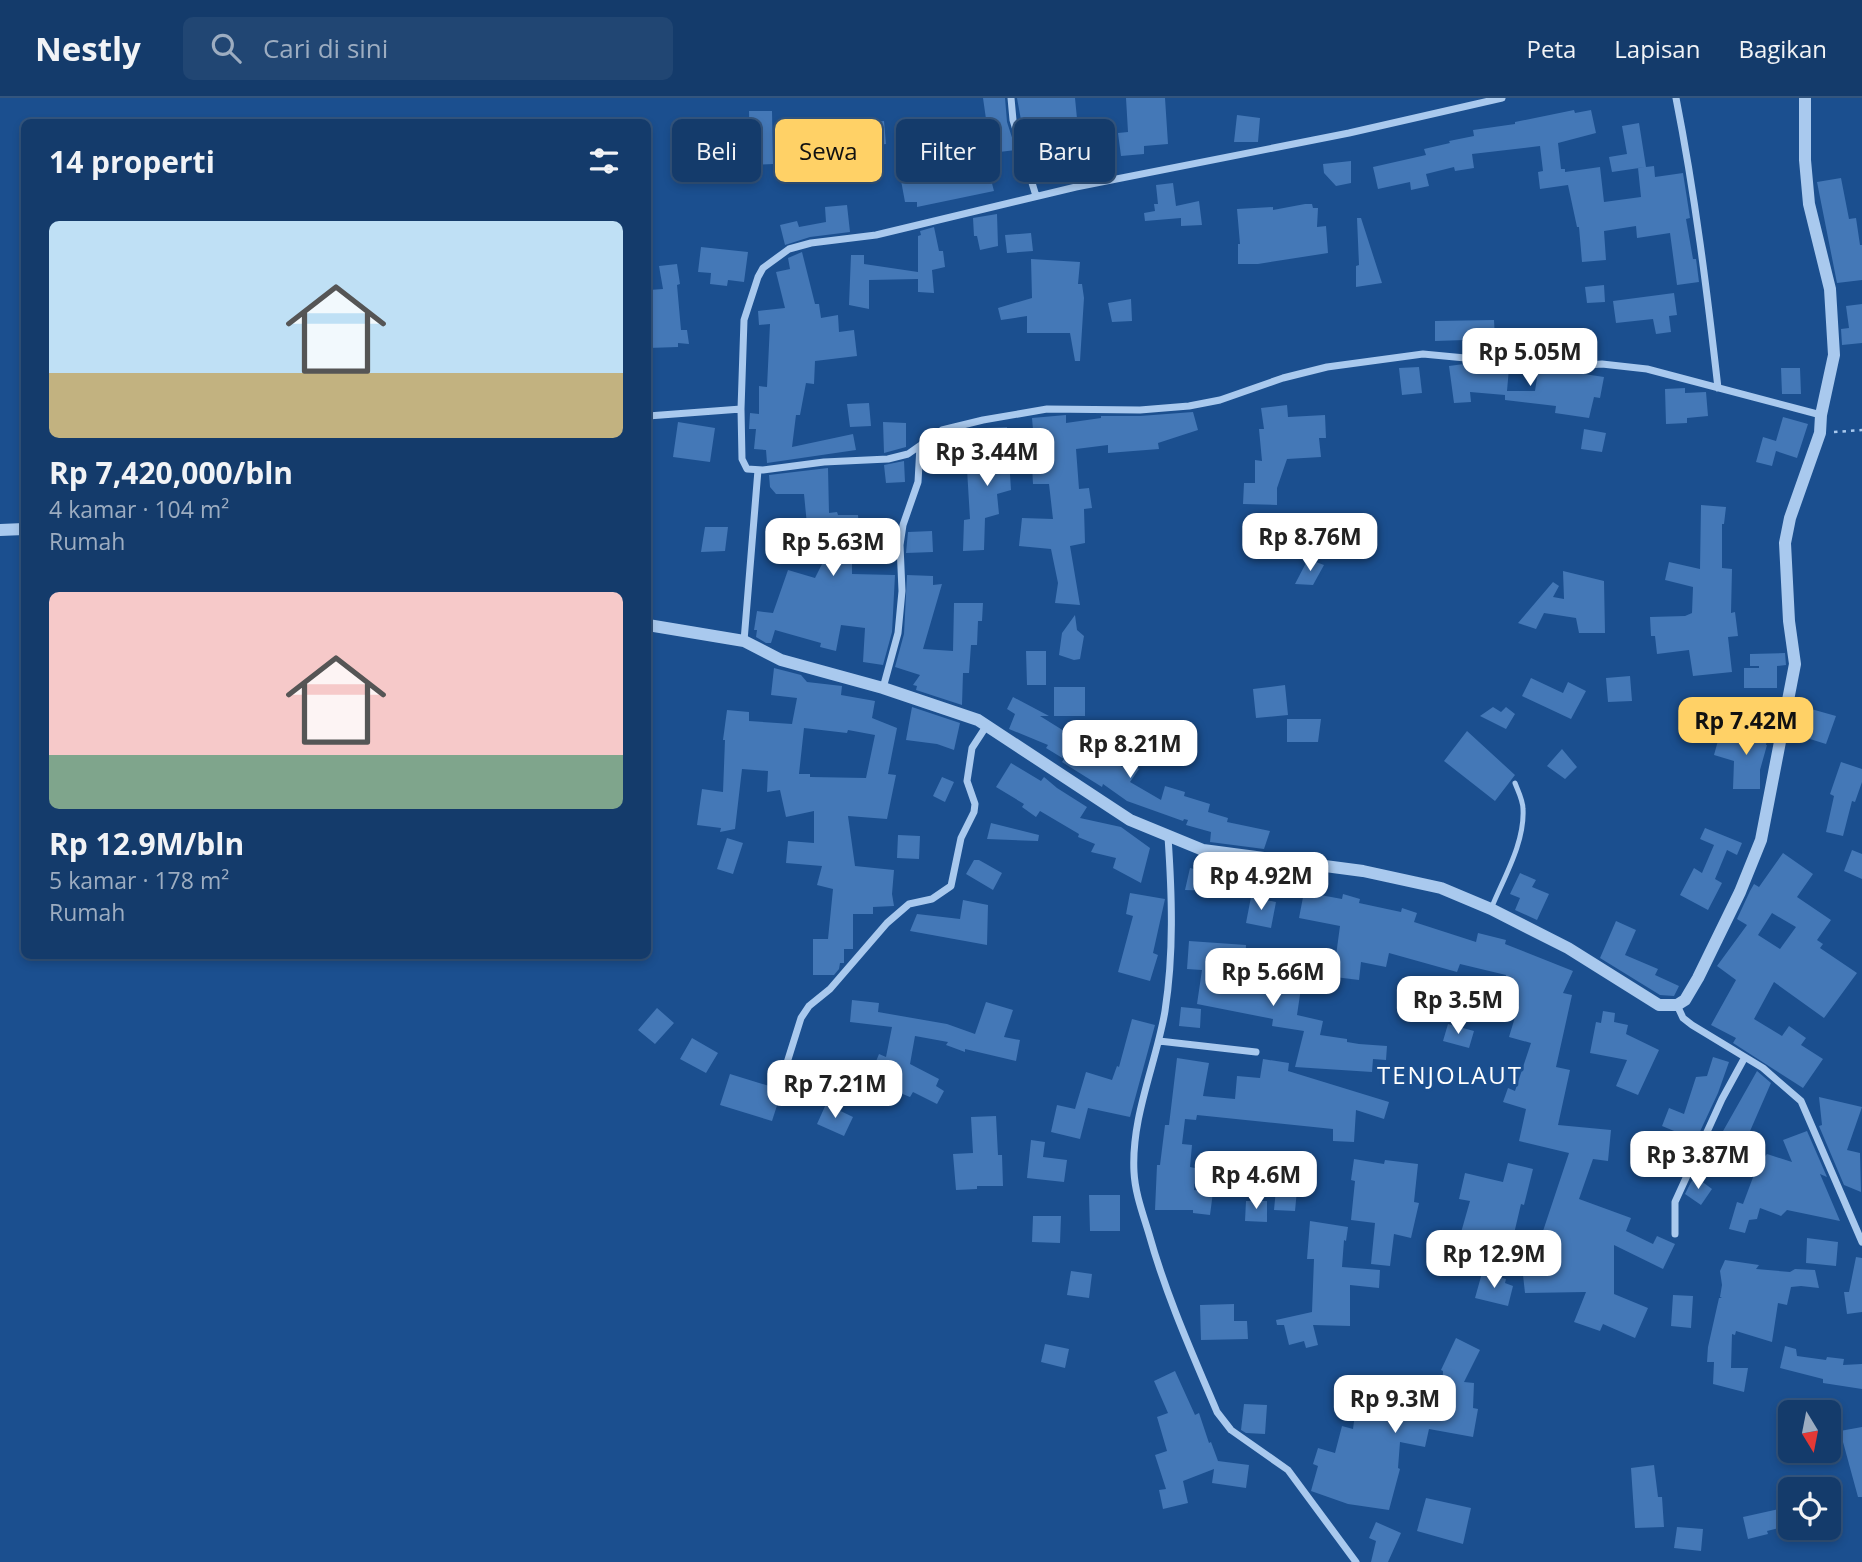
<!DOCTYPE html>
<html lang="id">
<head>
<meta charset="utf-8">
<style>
  body { margin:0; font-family:"Open Sans",sans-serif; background:#214673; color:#f1f3f6; height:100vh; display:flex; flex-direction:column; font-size:26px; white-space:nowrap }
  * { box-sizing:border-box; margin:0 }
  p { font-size:23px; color:#9dadc1 }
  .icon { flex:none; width:38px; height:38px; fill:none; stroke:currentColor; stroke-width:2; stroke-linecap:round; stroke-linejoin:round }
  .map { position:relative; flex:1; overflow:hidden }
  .sheet { position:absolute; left:21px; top:21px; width:630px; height:840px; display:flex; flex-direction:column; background:#143b6b; border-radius:10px; box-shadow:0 4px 10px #0003,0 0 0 2px #33557e }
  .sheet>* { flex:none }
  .hud { position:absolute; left:672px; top:21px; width:665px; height:63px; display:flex; gap:14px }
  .needle { width:46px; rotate:170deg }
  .fabs { position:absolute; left:1778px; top:1302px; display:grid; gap:14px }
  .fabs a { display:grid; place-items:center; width:63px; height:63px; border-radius:10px; background:#143b6b; box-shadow:0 4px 10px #0003,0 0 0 2px #33557e; font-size:35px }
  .price { position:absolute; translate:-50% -60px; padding:0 16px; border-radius:14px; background:#fff; color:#222; font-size:23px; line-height:46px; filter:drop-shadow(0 2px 4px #0008) }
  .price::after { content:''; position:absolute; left:50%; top:42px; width:21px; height:16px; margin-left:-10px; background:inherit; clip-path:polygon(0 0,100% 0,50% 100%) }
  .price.on { background:#ffd166; color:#111 }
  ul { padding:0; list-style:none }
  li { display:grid; align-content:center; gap:14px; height:371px; padding:0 28px }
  li span { display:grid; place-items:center; height:217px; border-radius:10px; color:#555 }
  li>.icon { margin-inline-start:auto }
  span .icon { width:126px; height:126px; fill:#fffc; stroke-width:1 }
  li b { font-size:30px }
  h2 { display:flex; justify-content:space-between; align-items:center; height:84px; padding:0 28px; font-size:30px }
  .chip { padding:0 24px; border-radius:10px; background:#143b6b; box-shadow:0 4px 10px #0003,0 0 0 2px #33557e; font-size:24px; line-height:63px }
  .chip.on { background:#ffd166; color:#111 }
  header { display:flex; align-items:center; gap:42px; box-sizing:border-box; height:98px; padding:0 35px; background:#143b6b; border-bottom:2px solid #33557e }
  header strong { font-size:33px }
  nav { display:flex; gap:38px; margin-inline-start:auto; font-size:24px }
  .search { width:490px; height:63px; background:#214673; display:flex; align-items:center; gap:18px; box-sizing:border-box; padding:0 24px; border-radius:10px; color:#9dadc1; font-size:26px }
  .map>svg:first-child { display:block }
  .building { fill:#4478b7; fill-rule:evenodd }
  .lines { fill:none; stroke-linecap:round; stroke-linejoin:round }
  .path { stroke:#a9c9ee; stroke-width:2.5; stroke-dasharray:3.5 5; stroke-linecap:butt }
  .service { stroke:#a9c9ee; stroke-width:5 }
  .minor { stroke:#a9c9ee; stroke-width:7 }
  .tertiary { stroke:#a9c9ee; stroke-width:12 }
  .labels { text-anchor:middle; stroke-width:6; stroke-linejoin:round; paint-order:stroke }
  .quarter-label { font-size:24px; letter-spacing:2px; fill:#fff; stroke:#1b4f8f }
</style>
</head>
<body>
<header>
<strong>Nestly</strong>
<div class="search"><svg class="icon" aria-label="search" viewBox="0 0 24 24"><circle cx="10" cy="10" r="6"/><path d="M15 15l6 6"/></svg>Cari di sini</div>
<nav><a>Peta</a><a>Lapisan</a><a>Bagikan</a></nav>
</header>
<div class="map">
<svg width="1862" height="1464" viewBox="0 0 1862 1464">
  <rect width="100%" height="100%" fill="#1b4f8f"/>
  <!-- building -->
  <path class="building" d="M983 0H1005L1007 24 1016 52 999 54 994 20 986 21Z
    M1017 0H1075L1078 31H1071L1075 58 1057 61 1053 33 1045 34 1044 30 1023 33Z
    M1126 0H1165L1168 46 1144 48V56L1121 58 1118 35 1128 34Z
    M1574 12 1575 15 1591 12 1596 35 1558 45 1561 71H1565V74L1600 69 1604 104 1641 99 1638 70 1654 68 1655 79 1683 75 1690 120 1686 121 1693 161H1696L1699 184 1677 187 1670 135 1637 140 1636 128 1604 133 1606 162 1582 164 1579 129H1577L1568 87 1540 91 1538 74 1543 73 1540 48 1472 56 1474 70 1455 73 1454 69 1426 76 1429 88 1411 92 1410 84 1378 91 1373 69 1426 57 1424 51 1450 45 1449 43 1474 38 1473 32 1515 26V24Z
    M749 13H772L773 66 750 67Z
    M1237 17 1260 20 1258 44H1234Z
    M884 23 886 46 866 48 863 26Z
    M1639 25 1646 69 1612 74 1609 59 1627 56 1622 28Z
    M1104 52 1108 77 1088 80 1087 69 1078 71 1076 57Z
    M985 59 994 93 917 109V104H905L900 77Z
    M1351 63V85L1336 88 1324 75 1323 66Z
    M1841 80 1849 121 1856 120 1860 147H1862V182L1837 185 1817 84Z
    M1173 85 1176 108 1199 103 1202 127 1181 128V120L1145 123 1144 115 1155 113 1154 106H1158L1156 87Z
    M1305 106H1312L1313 110H1318L1317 129 1326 128 1328 155 1258 166H1238V146H1240L1237 111 1273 109V112Z
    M847 107 850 134 810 139 785 147 780 127 797 123 799 129 826 124 825 109Z
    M997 116 998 148 980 152 977 138H974L973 120Z
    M1357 120H1361L1382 185 1356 189V168L1359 167Z
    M934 129 939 153H943L945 169 932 172 934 195 918 194V181L869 182V211L849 207 851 157H864V166L918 174V138L921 137 920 133Z
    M1031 135 1033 153 1007 155 1005 137Z
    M701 149 748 154 744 184 728 182 727 188 710 186 711 175 698 174Z
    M802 154 815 206H819L821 220 838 217 839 234 854 232 857 258 815 263 814 286 806 285 800 317H796L792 349 853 336 856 352 767 365 766 352 754 351 756 331H749L750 315 759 316V288L767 289 770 226 759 227 758 213 785 210 776 174 790 171 788 160Z
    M1031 161 1080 164 1078 186H1082L1084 200 1080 263H1075L1070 235H1027V218L1001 222 998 210 1032 200Z
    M677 166 680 186 677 187 681 232H687L689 246 678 245V249L648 250V227H653L649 192 663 191 659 168Z
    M1604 187 1605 204 1587 205 1585 189Z
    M1674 195 1677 217 1669 218 1671 234 1656 236 1653 221 1616 225 1613 203Z
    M1131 201 1132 223 1112 224 1108 205Z
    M1862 206V245L1842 247 1841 231 1849 230 1846 208Z
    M1494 222 1495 241 1435 243V223Z
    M1570 230H1584V261L1548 262V233L1570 232Z
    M1464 266 1509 270 1507 293H1535L1538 273 1560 275 1584 273V276L1604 279 1600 300 1594 299 1589 320 1555 315 1556 308 1505 302V297L1470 294 1471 304 1454 305 1449 268Z
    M1419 269 1422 295 1402 297 1399 270Z
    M1781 270H1800L1801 296H1782Z
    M1685 290V295L1706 294 1708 318 1687 320V325L1666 326 1665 291Z
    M869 305 871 328 850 329 847 306Z
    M1287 307 1288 319 1325 317 1326 340H1319L1321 359 1287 361 1277 390V407L1243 406 1244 385H1255V362L1262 363 1259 331H1264L1261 310Z
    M1193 314 1198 332 1158 345 1159 351 1108 355V347L1076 351 1079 391 1089 390 1092 410 1084 411 1085 445 1070 448 1080 507 1055 505 1058 485 1051 451 1019 448 1022 420 1053 421 1049 386H1033L1032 368 1036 367 1032 320 1066 317V325L1101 320V318H1140Z
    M1783 319 1808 326 1797 360 1776 353 1772 368 1756 364 1763 339 1776 343Z
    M678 324 715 330 710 364 673 359Z
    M883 324 906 325V349L884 355Z
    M1007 329 1011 392 997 396 999 416 985 420 984 452 963 453 964 422 970 421 967 371 988 370 986 330Z
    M1584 331 1606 335 1602 354 1581 351Z
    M904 363 905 384 886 385 884 367Z
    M828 370 829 415 837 414 838 417H858L859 431 871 430 874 443 880 442V435H896L894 456 852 458V476L895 477 892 534 883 567 863 564 865 530 841 527 836 553 820 549 821 545 775 532 771 545H766L756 539 757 532H754L757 513 773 515 788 472 815 480 836 438 818 441 816 436 808 437 804 396H776L770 389 769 377Z
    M1701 407 1726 409 1724 426H1722V470L1732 471 1731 515 1735 514 1738 538 1728 539 1732 574 1693 578 1689 552 1657 556 1655 538H1651L1650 519 1685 518 1692 515 1693 489 1665 482 1669 464 1700 471Z
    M705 429H728L725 453 701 454Z
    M932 433 933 454 906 455 908 434Z
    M1308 461 1324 467 1313 487 1295 486Z
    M1563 473 1604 483 1605 535H1579L1576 520 1544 515 1536 531 1518 525 1553 484 1559 488 1553 499 1564 501Z
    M907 477 933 478V487L942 486 923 551 953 553 954 505H983L982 523H978L977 547H971L969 575H963L962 607 916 592 917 588 913 587 920 577 895 569 904 536Z
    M1075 517 1077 532 1084 538 1080 561 1074 562 1059 557 1062 535Z
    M1026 553H1046V587H1027Z
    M1785 555 1786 567 1777 568V590H1744V570H1759V568H1750V556Z
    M774 570 801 577 807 584 842 588 841 597 875 603 872 620 897 630 888 676 896 677 887 721 848 718 855 768 894 772 892 796 894 808 873 809V816H853V851H844V865H840L839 871 834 877H813V841H828L833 791 817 787 822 768 786 765 788 743 814 745V713L786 719 780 692 767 694 768 673 742 671 735 731 720 734 721 730 697 727 702 691 723 694 725 642H723L727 612 749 614V623L792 626 797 600 771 597ZM804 630 847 635 848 632 875 637 866 680 810 679V676H799Z
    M1630 578 1632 603 1608 604 1606 580Z
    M1531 580 1563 595 1568 584 1586 593 1571 621 1522 598Z
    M1285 587 1288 617 1256 620 1253 591Z
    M1054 589H1085V618H1054Z
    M1013 599 1049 618H1040L1122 669 1127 662 1139 671 1130 684 1161 702 1165 688 1185 694 1184 698 1210 706 1208 714 1228 720 1227 724 1270 733 1264 751 1210 744 1211 734 1186 727 1188 722 1184 721 1183 723 1127 703 1103 686 1102 689 1062 664 1064 661 1046 650 1048 647 1009 631 1015 616 1007 611Z
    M912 609 960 625 954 652 937 646 906 642Z
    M1493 609 1501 614 1506 609 1515 616 1506 631 1480 618Z
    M1804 609 1836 618 1826 646 1797 637Z
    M1287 621H1321L1318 644H1287Z
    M1144 622 1159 627 1153 649 1137 644Z
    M1753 625 1769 629 1766 647H1767L1760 672V691H1733L1734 663 1714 657 1719 639 1748 647Z
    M1467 633 1515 677 1495 703 1444 663Z
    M1193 637 1195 657 1177 658 1176 638Z
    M1562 651 1577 669 1565 681 1547 668Z
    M1841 664 1862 671V684L1855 704 1852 703 1843 738 1826 734 1834 698 1830 696Z
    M1011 665 1041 683 1044 679 1057 690 1087 709 1080 720 1121 729 1150 750 1141 785 1113 770 1116 760 1091 754 1095 746 1078 739 1079 736 1040 713 1036 719 1022 709 1024 706 996 689Z
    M942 679 954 684 945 704 933 698Z
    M991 725 1039 737 1038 743 987 741Z
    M1705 730 1742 745 1737 757 1727 752 1715 781 1722 785 1708 812 1680 797 1694 770 1702 775 1714 747 1700 741Z
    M898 737 920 738 919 761 897 760Z
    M727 740 743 745 733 776 717 771Z
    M1852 752 1862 756V781L1844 773Z
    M1783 755 1813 776 1797 799 1831 822 1817 842 1823 846 1820 850 1857 875 1824 920 1774 884 1754 921 1782 938 1789 928 1806 940 1801 947 1823 961 1803 990 1733 945 1736 940 1711 927 1736 882 1717 868 1747 827 1737 821 1750 793 1754 786 1759 789ZM1772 815 1796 829 1780 851 1758 837Z
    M974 762H979L1002 775 993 792 966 776Z
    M1190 770 1220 777 1214 793 1185 792Z
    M1520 775 1536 782 1532 789 1549 796 1537 822 1515 812 1520 800 1510 796Z
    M1304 794 1342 801 1343 796 1360 801 1359 805 1401 814 1402 810 1417 815 1414 824 1476 844 1478 835 1506 842 1505 846 1573 873 1563 895 1572 897 1556 969 1570 972 1558 1027 1611 1032 1608 1063 1593 1061 1579 1101 1631 1120 1626 1133 1653 1146 1657 1138 1675 1146 1663 1171 1614 1147V1196L1648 1210 1635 1240 1603 1226 1600 1233 1574 1224 1586 1194 1525 1195 1523 1177 1531 1157H1535L1569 1055 1519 1043 1526 1011 1503 1004 1508 990 1515 993 1531 945 1509 939 1519 906 1501 903 1506 877 1460 866 1457 874 1389 855 1386 869 1361 864 1359 882 1319 877 1318 882 1296 877 1301 858 1335 865 1340 828 1299 820Z
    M1130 795 1165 801 1153 855 1158 857 1150 883 1118 874 1133 818 1126 816Z
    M1251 799 1276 804 1271 830 1246 825Z
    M963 802 988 807 987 847 910 833 917 816 960 821Z
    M1616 823 1636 832 1625 857 1658 871 1655 877 1679 888 1674 898 1660 897 1600 860Z
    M1189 843 1246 847 1244 884 1279 889V886L1301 890 1297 917 1323 923 1320 937 1347 941V944L1359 946 1387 948 1386 962 1373 961 1372 974 1295 969 1304 933 1272 928 1273 921 1197 906 1202 872 1187 871Z
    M852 902 879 905 878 914 947 926 975 936 986 904 1013 912 1004 939 1020 942 1016 963 965 951V954L946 947 948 944 915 938 910 966 939 981 936 988 944 993 937 1006 913 994 910 999 888 990 885 996 866 988 879 956 886 959 892 929 850 924Z
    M1181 909 1201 911 1200 930 1179 928Z
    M657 910 674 925 655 946 638 932Z
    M1603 913 1615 915 1614 924 1628 927 1626 936 1659 952 1638 997 1616 988 1627 962 1590 955 1596 924 1601 925Z
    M1132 921 1155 927 1130 1019 1088 1010 1080 1041 1051 1034 1057 1007 1075 1011 1086 974 1112 982 1117 968 1119 969Z
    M1448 926 1474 933 1469 950 1443 943Z
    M692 940 718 955 706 975 680 961Z
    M1713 959 1729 964 1718 995 1696 1042 1662 1028 1669 1010 1684 1016 1696 979 1707 978Z
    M1177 960 1209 965 1203 998 1235 1001 1237 978 1260 980 1263 961 1289 965 1288 973 1389 1004 1384 1021 1356 1012 1354 1044 1333 1043V1031L1197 1017 1196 1022 1185 1021 1182 1046 1192 1047 1190 1069 1195 1070 1194 1092 1213 1094 1210 1117 1193 1115V1112H1155L1157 1067H1160L1165 1027H1169Z
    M1757 973 1771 985 1747 1040 1743 1039 1733 1061 1714 1049Z
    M730 976 782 992 772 1023 720 1007Z
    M1819 999 1862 1009 1847 1052 1860 1055 1861 1094 1844 1087 1819 1028 1822 1027Z
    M826 1006 853 1019 844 1038 817 1026Z
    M996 1018 998 1057H1002L1003 1088H977V1091L956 1092 953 1056 973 1055 971 1019Z
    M1807 1033 1827 1079 1820 1076 1840 1123 1787 1112 1781 1118 1760 1110 1757 1121 1749 1122 1745 1135 1729 1131 1737 1104 1743 1106 1755 1074 1752 1072 1767 1056 1792 1064 1783 1042Z
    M1031 1042 1045 1044 1043 1059 1067 1062 1064 1084 1027 1080Z
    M1354 1061 1384 1066 1385 1062 1418 1066 1414 1104 1419 1105 1411 1140 1394 1136 1390 1168 1371 1166 1375 1125 1351 1122 1355 1083 1351 1082Z
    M1508 1065 1533 1071 1524 1107 1521 1106 1509 1157 1492 1153 1493 1148 1460 1138 1470 1103 1459 1101 1465 1075 1503 1084Z
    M1696 1079 1712 1091 1701 1107 1685 1096 1691 1084Z
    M1276 1091 1297 1092 1295 1113 1274 1112Z
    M1089 1097H1120V1133H1090Z
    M1246 1103H1267V1124L1245 1123Z
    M1033 1118H1061L1060 1145 1032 1144Z
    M1310 1123 1348 1129 1346 1143 1344 1142 1342 1169 1380 1172 1379 1190 1350 1187V1228L1313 1227 1318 1247 1306 1250 1304 1243 1289 1247 1284 1227H1277L1276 1222 1312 1214 1314 1161H1307Z
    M1807 1140 1838 1144 1836 1168 1806 1165Z
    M1856 1159 1862 1160V1214L1847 1216 1844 1194H1849Z
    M1725 1162 1759 1167 1756 1171 1790 1174 1795 1171 1815 1172 1819 1190 1801 1188 1791 1189 1787 1207 1778 1205 1772 1244 1736 1233 1735 1237 1732 1236 1731 1270H1748L1744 1294 1713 1286 1714 1264H1707L1708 1249 1719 1200H1722L1720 1199 1722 1187 1720 1173Z
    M1071 1173 1092 1176 1089 1200 1067 1197Z
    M1482 1175 1506 1181 1505 1185 1513 1188 1508 1208 1475 1200Z
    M1673 1197 1693 1198 1691 1230 1671 1228Z
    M1234 1206V1223H1247L1248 1241 1201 1242 1200 1207Z
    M1456 1240 1480 1252 1464 1284 1474 1285 1473 1310 1478 1311 1473 1339 1429 1331 1425 1349 1400 1344 1398 1370 1400 1371 1389 1412 1348 1406 1311 1393 1318 1368 1313 1366 1318 1350 1335 1355 1342 1328 1353 1331 1357 1301 1380 1304V1299L1409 1297V1294L1442 1293 1443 1273 1441 1272Z
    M1045 1246 1069 1251 1065 1270 1041 1264Z
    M1785 1248 1796 1251 1797 1258 1826 1262 1827 1259 1844 1261 1843 1267 1862 1266V1291L1823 1285V1281L1780 1270Z
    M1175 1273 1195 1317 1199 1315 1209 1345 1211 1344 1218 1363 1249 1367 1246 1390 1212 1385 1214 1371 1183 1383 1188 1405 1163 1411 1159 1392 1166 1391 1155 1357 1167 1353 1157 1319 1168 1315 1154 1283Z
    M1244 1306 1267 1307 1265 1336 1246 1335 1241 1332Z
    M1862 1329V1399H1858L1840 1333Z
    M1654 1367 1658 1399H1662L1664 1429 1635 1430 1631 1370Z
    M1426 1400 1471 1410 1463 1446 1417 1433Z
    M1779 1411 1783 1429 1767 1433 1768 1436 1748 1441 1743 1419Z
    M1376 1424 1401 1435 1388 1464H1371L1376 1443 1369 1440Z
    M1677 1429 1703 1431 1701 1453 1674 1450Z"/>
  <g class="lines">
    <!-- path -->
    <path class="path" d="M1834 334 1862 332"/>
    <!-- service -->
    <path class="service" d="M1491 811C1503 781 1525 745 1523 711 1523 702 1518 693 1515 685"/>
    <!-- minor -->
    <path class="minor" d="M1011 0 1013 22 1036 98
      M1502 0 1349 35 1076 89 876 137 811 145 789 151 763 170 758 179 744 222 741 311 742 361 747 371 763 372 824 364 888 361 908 356 942 332 983 322 1047 311 1140 312 1189 308 1220 302 1283 280 1327 269 1423 256 1560 269 1602 266 1647 271 1821 317
      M1676 0C1695 96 1707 193 1718 290
      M648 318 741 311
      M744 543 758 372
      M883 590 898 535 902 493 900 447 903 427 918 384 920 348
      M1168 739C1172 797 1174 855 1165 913 1156 966 1131 1019 1134 1074 1135 1095 1143 1116 1149 1136 1166 1197 1192 1255 1217 1314L1231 1332 1288 1372 1356 1464
      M1677 907 1683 920 1692 927 1763 970 1801 1003 1862 1144
      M1159 943 1256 954
      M785 971 801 920 809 908 830 891 887 825 909 806 932 801 951 788 961 740 974 714 975 706 967 683 972 650 987 627
      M1675 1136V1104L1722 1001 1745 959"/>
    <!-- tertiary -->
    <path class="tertiary" d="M0 432 24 431
      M648 527 744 543 781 562 883 590 978 622 1130 722 1203 752 1363 773 1441 790 1491 811 1568 850 1659 907H1677L1685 902 1698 880 1740 794 1761 742 1795 566 1789 523 1785 445 1790 420 1820 335 1821 317 1834 257 1830 191 1809 106 1805 62V0"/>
  </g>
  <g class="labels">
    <!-- quarter labels -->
    <g class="quarter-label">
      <text x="1450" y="986">TENJOLAUT</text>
    </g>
  </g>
</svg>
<div class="fabs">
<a><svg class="needle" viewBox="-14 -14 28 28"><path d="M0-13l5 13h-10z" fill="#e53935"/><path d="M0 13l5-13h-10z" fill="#9dadc1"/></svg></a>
<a><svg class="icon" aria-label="locate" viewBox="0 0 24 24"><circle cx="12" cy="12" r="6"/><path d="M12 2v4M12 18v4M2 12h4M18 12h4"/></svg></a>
</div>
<b class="price" style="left:1530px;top:290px">Rp 5.05M</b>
<b class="price" style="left:987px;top:390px">Rp 3.44M</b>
<b class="price" style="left:1310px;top:475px">Rp 8.76M</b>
<b class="price" style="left:833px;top:480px">Rp 5.63M</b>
<b class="price on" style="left:1746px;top:659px">Rp 7.42M</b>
<b class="price" style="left:1130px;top:682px">Rp 8.21M</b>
<b class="price" style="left:1261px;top:814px">Rp 4.92M</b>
<b class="price" style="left:1273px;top:910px">Rp 5.66M</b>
<b class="price" style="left:1458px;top:938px">Rp 3.5M</b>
<b class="price" style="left:835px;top:1022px">Rp 7.21M</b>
<b class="price" style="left:1698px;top:1093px">Rp 3.87M</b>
<b class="price" style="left:1256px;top:1113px">Rp 4.6M</b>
<b class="price" style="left:1494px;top:1192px">Rp 12.9M</b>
<b class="price" style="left:1395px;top:1337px">Rp 9.3M</b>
<div class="hud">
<a class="chip">Beli</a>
<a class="chip on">Sewa</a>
<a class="chip">Filter</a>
<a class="chip">Baru</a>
</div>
<section class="sheet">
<h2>14 properti<svg class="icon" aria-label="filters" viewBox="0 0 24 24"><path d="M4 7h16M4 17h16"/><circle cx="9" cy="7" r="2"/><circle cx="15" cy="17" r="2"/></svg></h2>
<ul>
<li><span style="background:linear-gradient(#bfe0f5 70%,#c2b280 0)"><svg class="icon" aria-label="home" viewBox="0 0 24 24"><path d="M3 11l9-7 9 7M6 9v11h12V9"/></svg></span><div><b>Rp 7,420,000/bln</b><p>4 kamar · 104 m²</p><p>Rumah</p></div></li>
<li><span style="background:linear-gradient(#f6c9c9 75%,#7fa58c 0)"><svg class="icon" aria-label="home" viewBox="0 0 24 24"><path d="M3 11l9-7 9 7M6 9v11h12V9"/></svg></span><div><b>Rp 12.9M/bln</b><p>5 kamar · 178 m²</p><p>Rumah</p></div></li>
</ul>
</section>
</div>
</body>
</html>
